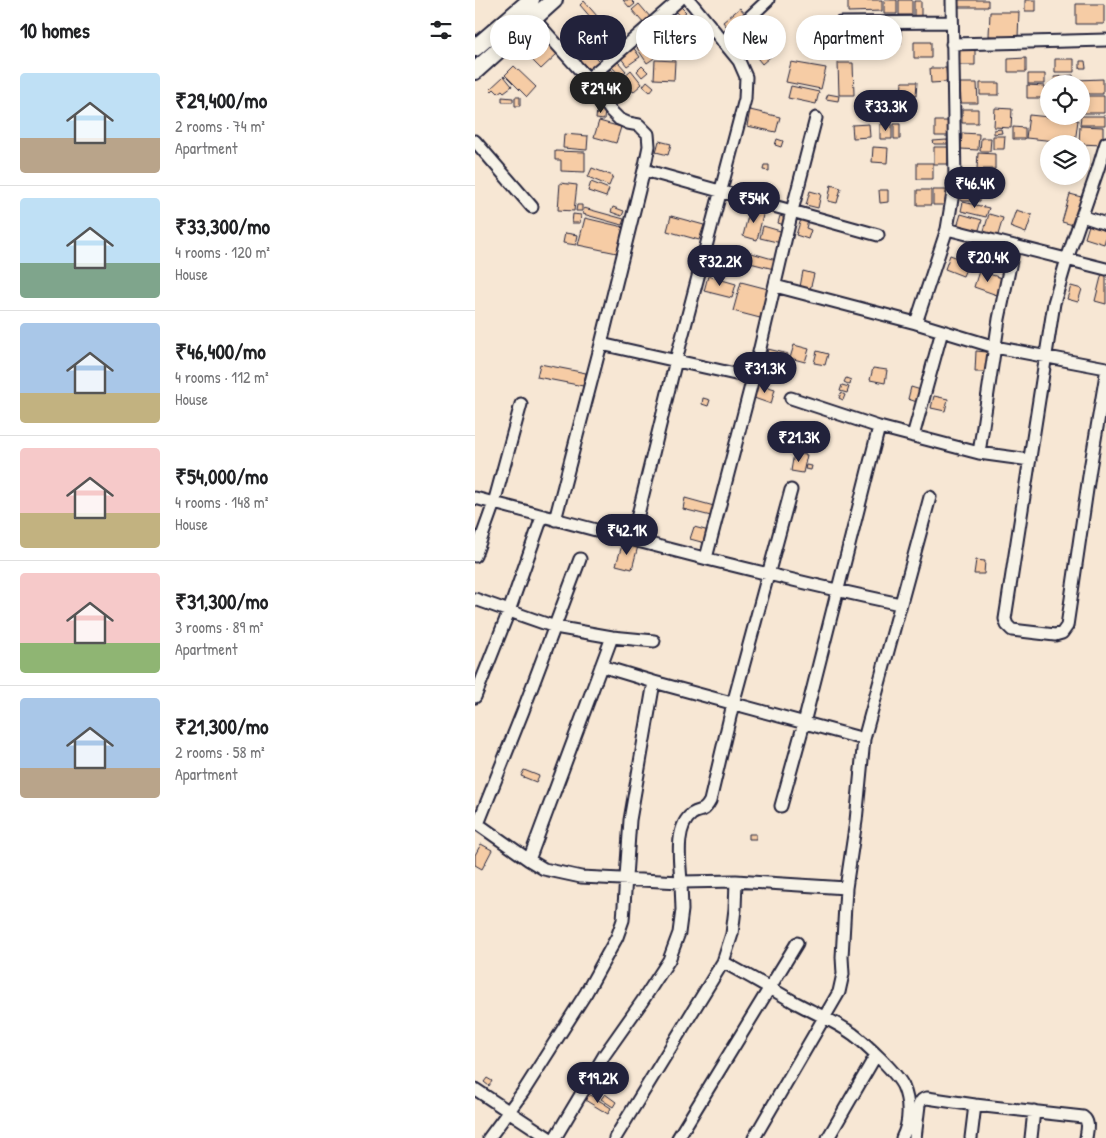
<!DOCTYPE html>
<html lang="en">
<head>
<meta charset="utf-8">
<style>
  body { margin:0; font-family:"Patrick Hand",sans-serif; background:#f6f6f6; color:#202124; height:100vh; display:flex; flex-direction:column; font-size:19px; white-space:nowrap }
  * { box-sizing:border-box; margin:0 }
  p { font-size:16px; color:#757577 }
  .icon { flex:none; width:28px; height:28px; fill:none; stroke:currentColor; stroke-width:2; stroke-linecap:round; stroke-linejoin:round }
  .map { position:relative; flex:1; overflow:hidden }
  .side { display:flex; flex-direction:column; background:#fff; width:475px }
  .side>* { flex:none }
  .banner { position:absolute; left:15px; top:15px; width:475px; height:45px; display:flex; gap:10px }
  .buttons { position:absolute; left:565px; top:75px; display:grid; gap:10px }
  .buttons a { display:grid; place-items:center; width:50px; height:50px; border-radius:50%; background:#fff; box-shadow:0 2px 8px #0003; font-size:25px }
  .price { position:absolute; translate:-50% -42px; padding:0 11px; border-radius:18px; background:#22223b; color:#fff; font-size:16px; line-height:32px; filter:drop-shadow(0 1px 2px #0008) }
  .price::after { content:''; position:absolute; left:50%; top:30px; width:15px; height:11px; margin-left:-8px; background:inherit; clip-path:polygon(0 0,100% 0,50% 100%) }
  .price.on { background:#222; color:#fff }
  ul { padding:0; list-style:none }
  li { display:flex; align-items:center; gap:15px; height:125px; padding:0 20px }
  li+li { border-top:1px solid #e0e0e0 }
  li span { display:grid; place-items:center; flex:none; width:140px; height:100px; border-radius:5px; color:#555 }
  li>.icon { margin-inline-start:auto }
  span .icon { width:60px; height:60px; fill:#fffc; stroke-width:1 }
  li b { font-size:21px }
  h2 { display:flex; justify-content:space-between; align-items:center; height:60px; padding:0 20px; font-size:21px }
  .chip { padding:0 18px; border-radius:22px; background:#fff; box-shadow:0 2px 8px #0003; font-size:18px; line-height:45px }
  .chip.on { background:#22223b; color:#fff }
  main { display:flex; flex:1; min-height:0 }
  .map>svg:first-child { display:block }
  .building { fill:#f6cca5; stroke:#22223b }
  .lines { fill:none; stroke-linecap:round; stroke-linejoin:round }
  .minor-casing { stroke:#22223b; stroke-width:15 }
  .highway-casing { stroke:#22223b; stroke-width:20 }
  .minor { stroke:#f7f3e8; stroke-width:11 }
  .highway { stroke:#f7f3e8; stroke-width:16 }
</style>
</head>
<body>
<main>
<section class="side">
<h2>10 homes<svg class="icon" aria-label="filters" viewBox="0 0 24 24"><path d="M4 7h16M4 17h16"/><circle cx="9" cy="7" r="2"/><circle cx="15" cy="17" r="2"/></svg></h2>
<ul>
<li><span style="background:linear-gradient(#bfe0f5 65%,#b9a48a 0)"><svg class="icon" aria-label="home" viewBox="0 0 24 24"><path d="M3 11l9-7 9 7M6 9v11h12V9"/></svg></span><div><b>₹29,400/mo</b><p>2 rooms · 74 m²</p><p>Apartment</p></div></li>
<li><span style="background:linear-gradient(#bfe0f5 65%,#7fa58c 0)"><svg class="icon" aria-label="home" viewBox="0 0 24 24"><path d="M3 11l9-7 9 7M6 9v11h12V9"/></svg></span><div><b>₹33,300/mo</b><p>4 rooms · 120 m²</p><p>House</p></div></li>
<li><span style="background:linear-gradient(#a9c7e8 70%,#c2b280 0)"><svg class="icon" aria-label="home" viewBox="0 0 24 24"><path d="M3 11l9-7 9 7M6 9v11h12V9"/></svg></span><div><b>₹46,400/mo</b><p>4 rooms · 112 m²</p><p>House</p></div></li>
<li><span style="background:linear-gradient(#f6c9c9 65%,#c2b280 0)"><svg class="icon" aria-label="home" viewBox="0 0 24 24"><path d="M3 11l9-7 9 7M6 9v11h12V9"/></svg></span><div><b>₹54,000/mo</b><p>4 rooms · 148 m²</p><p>House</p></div></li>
<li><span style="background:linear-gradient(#f6c9c9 70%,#8fb573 0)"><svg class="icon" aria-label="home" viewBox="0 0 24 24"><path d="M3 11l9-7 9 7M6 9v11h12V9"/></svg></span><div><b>₹31,300/mo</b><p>3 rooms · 89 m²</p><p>Apartment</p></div></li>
<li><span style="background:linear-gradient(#a9c7e8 70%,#b9a48a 0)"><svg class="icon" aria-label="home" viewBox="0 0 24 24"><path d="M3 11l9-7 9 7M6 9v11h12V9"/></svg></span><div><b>₹21,300/mo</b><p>2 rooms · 58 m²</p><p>Apartment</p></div></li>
</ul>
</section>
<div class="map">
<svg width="631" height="1138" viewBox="0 0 631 1138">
  <rect width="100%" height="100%" fill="#f7e7d4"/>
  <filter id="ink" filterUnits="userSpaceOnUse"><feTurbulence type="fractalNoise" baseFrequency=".02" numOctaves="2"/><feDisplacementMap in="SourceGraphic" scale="10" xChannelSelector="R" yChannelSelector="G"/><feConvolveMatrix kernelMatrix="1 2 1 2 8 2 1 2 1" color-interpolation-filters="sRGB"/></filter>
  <g filter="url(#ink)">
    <!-- building -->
    <path class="building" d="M148 0H156L160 4 155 8Z
      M373 0H407V11L373 12Z
      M409 0H422V14H409Z
      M424 0H437V15H424Z
      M482 0H513V7H482Z
      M550 0H561V11H550Z
      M109 1 122 16 117 19 105 5Z
      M439 1H446V16H439Z
      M164 4 176 18 169 24 157 10Z
      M601 4H629V24H601Z
      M206 7 211 12 205 17 201 12Z
      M265 8 272 16 255 31 248 22Z
      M515 12H544L543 37 514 36Z
      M303 22 310 30 297 42 290 33Z
      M341 25H353L352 30H341Z
      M426 29V44L411 45V30Z
      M69 39 83 53 66 69 52 55Z
      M293 41 302 51 287 64 279 54Z
      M170 42 181 57 172 63 162 48Z
      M439 42H456V58H439Z
      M158 47 165 57 152 66 145 57Z
      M485 49 500 50V65H484Z
      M114 51 126 63 117 72 105 60Z
      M551 58V72H533V59Z
      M580 59H599V72H580Z
      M180 60 200 61 199 80 179 79Z
      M605 61H610L611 68H605Z
      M143 62 151 71 145 76 137 67Z
      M316 62 351 68 346 89 311 82Z
      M363 63H378L379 95H364Z
      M39 66 61 87 52 97 30 75Z
      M167 66 173 72 167 77 162 71Z
      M455 68H471L472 82 456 83Z
      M136 69 153 89 141 99 124 79Z
      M156 70 167 84 158 92 147 78Z
      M553 74H570V84H553Z
      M598 75V84H580L579 77Z
      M29 76 37 86 29 92 27 90 23 93 19 89 17 91 15 89Z
      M628 79V94H606V84H601V80Z
      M172 81 179 87 175 92 168 86Z
      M427 82H442L441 96H426Z
      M485 83H502L503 103H486Z
      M505 83H524V95H505Z
      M552 85 570 86V98H552Z
      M316 86 344 92 341 104 313 98Z
      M353 94 364 96 363 101 351 99Z
      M606 96H629V113H606Z
      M27 97 38 98V102H27Z
      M40 97H45V106H40Z
      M520 108 537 109 536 128 519 127Z
      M122 109H130L129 120 121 119Z
      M487 109H503V123H487Z
      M275 110 305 117 301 132 272 126Z
      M554 115 603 120 600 143 551 138Z
      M606 116H630V125H605Z
      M124 121 146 127 141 143 119 137Z
      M460 121H474V136H460Z
      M394 124 395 137 378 138 377 125Z
      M405 124H417V139H405Z
      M419 124H425V139H419Z
      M605 126 628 127V145L604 144Z
      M538 127 550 128V139H538Z
      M526 129 527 133 519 134V130Z
      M487 133 504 134 503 150 486 149Z
      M89 134 113 136 112 150 88 148Z
      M518 136H530L529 149H518Z
      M506 138H516L515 151H505Z
      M302 139 308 141 306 147 300 145Z
      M472 140 473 144H459L458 141Z
      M184 141 196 144 193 155 181 152Z
      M398 147 413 148 412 163 397 162Z
      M459 147H473V164H459Z
      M80 151 110 152V172L86 171V160H80Z
      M503 153 520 154V169H502Z
      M442 163H458V179H442Z
      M289 165H294V171L288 170Z
      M117 168 138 176 134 186 113 177Z
      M116 182 134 189 131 197 113 191Z
      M85 183 102 185 99 211 83 210Z
      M356 185 366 188 362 203 353 201Z
      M404 190H413V202L405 203Z
      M442 190H456V205H442Z
      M458 190H473V205H458Z
      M335 191 346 194 343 208 331 205Z
      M486 193H505V201H486Z
      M595 194 610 198 602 226 587 222Z
      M488 202 514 208 511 217 486 211Z
      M102 205H107V211H101Z
      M138 207 149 211 147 216 136 212Z
      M109 208 149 219 147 225 108 214Z
      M275 208 289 211 282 240 268 236Z
      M541 210 557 215 551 233 535 227Z
      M98 214 106 215 105 223H97Z
      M486 214 507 220 503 233 482 227Z
      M514 214 528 218 522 238 508 234Z
      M196 216 229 225 224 240 192 231Z
      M305 216 314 219 312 226 303 223Z
      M110 218 148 227 142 253 103 245Z
      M326 219 333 221 331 228 336 230 333 239 321 235Z
      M614 225 631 230V237L629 244 610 238Z
      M288 226 309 232 306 243 285 238Z
      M90 233 103 235 101 245 88 243Z
      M273 252 301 260 299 269 271 262Z
      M475 255 494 262 488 276 470 269Z
      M628 269H631V304L620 301Z
      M328 271 339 274 335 290 325 287Z
      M504 271 527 278 522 295 499 287Z
      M233 276 261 284 257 298 229 291Z
      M266 282 293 289 285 318 258 311Z
      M596 286 607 289 603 302 592 299Z
      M319 345 334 349 330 362 315 358Z
      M293 349 313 354 310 367 290 362Z
      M342 351 353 354 350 365 339 363Z
      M501 351 512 352 511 372H500Z
      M65 364 111 373 108 386 62 377Z
      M398 368 412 370 410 383 395 380Z
      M371 378 376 380 375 385 369 382Z
      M283 384 300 389 296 404 279 398Z
      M367 385 374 387 372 393 365 391Z
      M436 387 449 391 445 403 433 399Z
      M366 393 370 395 368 400 364 398Z
      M459 396 473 399 470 411 456 408Z
      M228 398 235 400 233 406 227 404Z
      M319 453 332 455 328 473 316 471Z
      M331 465 337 466 336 470 330 469Z
      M210 498 239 506 236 516 208 509Z
      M170 526 175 527 173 534 168 533Z
      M219 527 234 531 230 543 215 539Z
      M148 542 163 546 157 569 141 565Z
      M501 560 510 561 509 574H499Z
      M49 770 64 776 61 782 46 776Z
      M274 834H281V839H274Z
      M6 844 17 850 7 869 0 865V855Z
      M12 1078 17 1081 14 1086 9 1082Z
      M114 1094 136 1108 133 1114 110 1100Z
      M130 1094 141 1102 138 1107 126 1099Z"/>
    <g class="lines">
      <!-- minor casing -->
      <g class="minor-casing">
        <path id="minor" d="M58 18 113 79 136 111 144 119 153 123 164 125 173 134 174 146 169 170 126 344 80 520
          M365 23 477 22
          M248 42 293 0
          M477 44 631 40
          M113 79 204 0
          M0 141 57 207
          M631 143 623 169 592 259 579 303 530 619 532 625 537 630 580 635 587 633 592 626 615 469 631 374
          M169 170 403 235
          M607 216 631 224
          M472 229 631 269
          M300 286 441 323 520 347 631 368
          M441 323 472 229 480 181 477 0
          M126 344 278 378
          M316 398 404 427 504 453 555 460
          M438 436 467 331
          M504 453 524 319 539 246
          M316 490 258 704 235 801C228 814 226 808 217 814 199 827 205 863 206 882L261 881 371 888
          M0 498C141 535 282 574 425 604
          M157 539 201 360 270 99 271 77 264 61 214 0
          M0 556 19 503 46 404
          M231 558 278 378 317 211 341 118
          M0 599 80 627 137 637 179 641
          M126 666 179 682 389 739
          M0 697 34 611 67 517
          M306 806 329 723 404 427
          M0 822 54 860 69 869 106 877 206 882 207 910 204 933 194 960 166 1003 130 1054 80 1138
          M3 824 48 711 105 559
          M54 860 137 637
          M248 962C272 975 297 989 321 1003 340 1013 361 1022 378 1034 391 1044 421 1072 428 1086 435 1102 435 1123 427 1138
          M0 1089 74 1138
          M14 1138 48 1092 111 993 142 937 148 920 155 820 179 682
          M140 1138 248 962 257 934 260 909 261 881
          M203 1138 322 943
          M279 1138 364 992 368 974 367 957 371 888 381 821 389 739 455 497
          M353 1138 401 1055
          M440 1138 444 1105C446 1100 447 1099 452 1098L500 1105 608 1117C615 1122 612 1130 611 1138
          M496 1138 500 1105
          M556 1138 559 1111"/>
      </g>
      <!-- highway casing -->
      <g class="highway-casing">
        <path id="highway" d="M0 48 56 0
          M0 71 79 0"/>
      </g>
      <!-- minor -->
      <use href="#minor" class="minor"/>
      <!-- highway -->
      <use href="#highway" class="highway"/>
    </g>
  </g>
</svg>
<div class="buttons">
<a><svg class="icon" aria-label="locate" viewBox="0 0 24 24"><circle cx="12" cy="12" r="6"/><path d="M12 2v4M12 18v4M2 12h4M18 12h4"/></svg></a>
<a><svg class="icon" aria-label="layers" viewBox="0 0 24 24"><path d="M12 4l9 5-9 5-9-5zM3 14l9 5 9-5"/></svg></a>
</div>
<b class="price on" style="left:126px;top:114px">₹29.4K</b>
<b class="price" style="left:411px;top:132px">₹33.3K</b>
<b class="price" style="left:500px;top:209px">₹46.4K</b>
<b class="price" style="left:279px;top:224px">₹54K</b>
<b class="price" style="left:513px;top:283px">₹20.4K</b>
<b class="price" style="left:245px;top:287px">₹32.2K</b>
<b class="price" style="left:290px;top:394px">₹31.3K</b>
<b class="price" style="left:324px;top:463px">₹21.3K</b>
<b class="price" style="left:152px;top:556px">₹42.1K</b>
<b class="price" style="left:123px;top:1104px">₹19.2K</b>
<div class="banner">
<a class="chip">Buy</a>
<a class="chip on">Rent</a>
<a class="chip">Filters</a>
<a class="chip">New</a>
<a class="chip">Apartment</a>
</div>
</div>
</main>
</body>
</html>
